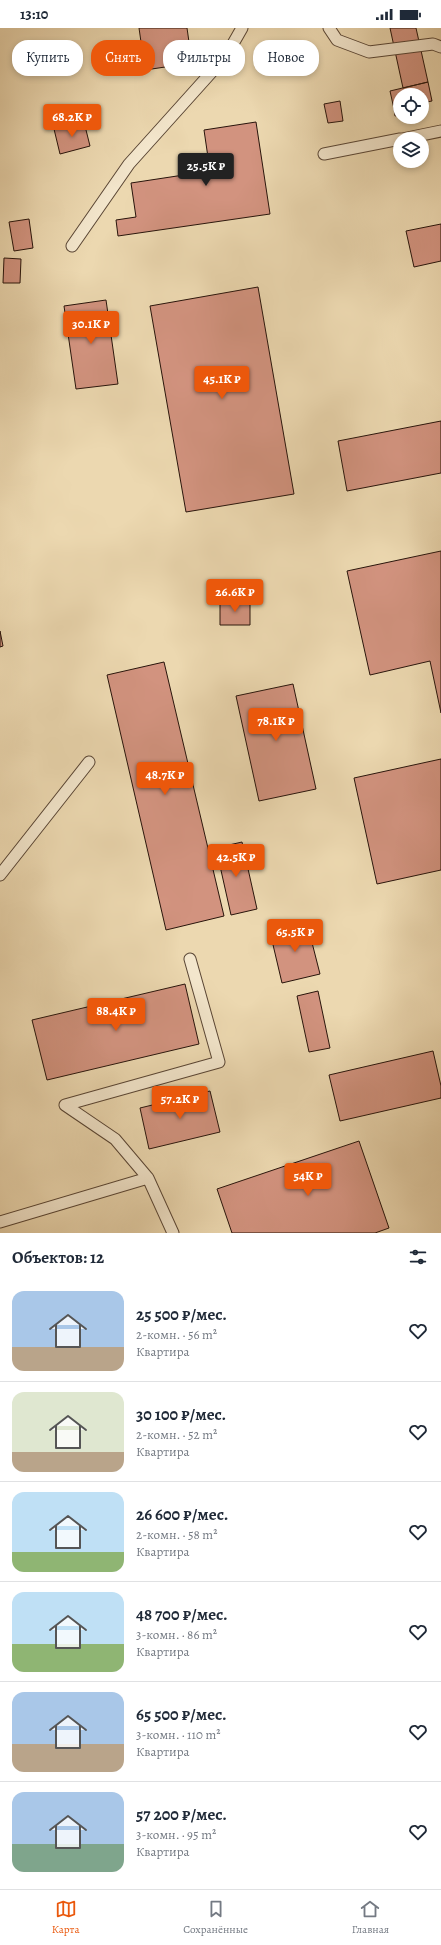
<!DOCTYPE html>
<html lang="ru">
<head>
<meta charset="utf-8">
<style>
  body { margin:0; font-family:Alegreya,serif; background:#f2f2f3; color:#1f2937; height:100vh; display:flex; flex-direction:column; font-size:15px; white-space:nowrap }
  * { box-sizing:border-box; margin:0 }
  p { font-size:13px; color:#747a83 }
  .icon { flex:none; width:22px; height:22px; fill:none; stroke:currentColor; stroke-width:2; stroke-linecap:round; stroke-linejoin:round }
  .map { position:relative; height:1205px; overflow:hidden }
  .drawer { display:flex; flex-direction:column; background:#fff; flex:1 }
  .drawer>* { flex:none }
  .banner { position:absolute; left:12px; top:12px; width:417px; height:36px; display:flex; gap:8px }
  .controls { position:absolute; left:393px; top:60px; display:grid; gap:8px }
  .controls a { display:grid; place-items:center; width:36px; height:36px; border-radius:50%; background:#fff; box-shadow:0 2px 6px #0003; font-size:20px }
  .price { position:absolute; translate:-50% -34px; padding:0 9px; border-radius:4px; background:#ea580c; color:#fff; font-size:13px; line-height:26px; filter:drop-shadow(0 1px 2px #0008) }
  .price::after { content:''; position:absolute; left:50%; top:24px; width:12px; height:9px; margin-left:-6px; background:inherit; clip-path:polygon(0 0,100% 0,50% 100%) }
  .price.active { background:#222; color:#fff }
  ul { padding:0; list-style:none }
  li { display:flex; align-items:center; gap:12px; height:100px; padding:0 12px }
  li+li { border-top:1px solid #e0e1e3 }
  li span { display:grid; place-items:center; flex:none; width:112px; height:80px; border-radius:12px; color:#555 }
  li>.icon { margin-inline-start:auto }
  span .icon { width:48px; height:48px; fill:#fffc; stroke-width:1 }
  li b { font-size:17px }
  h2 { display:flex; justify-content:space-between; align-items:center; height:48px; padding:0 12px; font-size:17px }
  .chip { padding:0 14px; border-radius:16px; background:#fff; box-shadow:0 2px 6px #0003; font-size:14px; line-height:36px }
  .chip.active { background:#ea580c; color:#fff }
  .status { display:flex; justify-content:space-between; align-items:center; height:28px; padding:0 20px; background:#fff; direction:ltr }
  .status svg { height:11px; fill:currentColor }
  .dock { display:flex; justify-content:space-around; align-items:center; height:56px; border-top:1px solid #e0e1e3; background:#fff; font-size:11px; color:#747a83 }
  .dock a { display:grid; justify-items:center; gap:2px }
  .dock .active { color:#ea580c }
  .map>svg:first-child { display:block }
  .building { fill:#d2937f; stroke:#28140b }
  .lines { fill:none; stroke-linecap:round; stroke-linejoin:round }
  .lane-casing { stroke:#594534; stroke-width:13 }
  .lane { stroke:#f3e6cc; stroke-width:11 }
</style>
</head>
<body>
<div class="status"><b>13:10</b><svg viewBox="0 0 49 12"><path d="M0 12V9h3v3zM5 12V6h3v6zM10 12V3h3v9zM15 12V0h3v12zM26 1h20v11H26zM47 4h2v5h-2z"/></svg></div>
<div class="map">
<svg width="441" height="1205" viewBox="0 0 441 1205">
  <rect width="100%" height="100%" fill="#ecd8b0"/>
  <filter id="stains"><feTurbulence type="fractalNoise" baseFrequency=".005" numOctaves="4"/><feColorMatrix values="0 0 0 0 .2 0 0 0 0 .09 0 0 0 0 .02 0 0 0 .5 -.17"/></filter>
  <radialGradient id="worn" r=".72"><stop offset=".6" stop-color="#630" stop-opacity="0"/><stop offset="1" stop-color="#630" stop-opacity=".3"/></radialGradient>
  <!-- building -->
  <path class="building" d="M139 0H187L192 35 145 42Z
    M390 0H416L428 54 403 60Z
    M428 54 432 73 422 75V67H400V80L394 81 390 63Z
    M340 73 343 93 328 95 324 76Z
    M400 80V87L395 88 394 81Z
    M84 94 90 118 60 126 54 101Z
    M256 94 270 186 118 208 116 192 136 189 131 155 210 143 204 102Z
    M29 191 33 220 14 223 9 194Z
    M441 196V233L414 239 406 203Z
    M4 230 21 231 20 255H3Z
    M258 259 294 466 186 484 150 278Z
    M106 272 118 356 76 361 64 278Z
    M441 393V445L347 463 338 413Z
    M441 523V685L430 633 370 647 347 543Z
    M250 572V597H220V573Z
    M0 603 3 618 0 619Z
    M164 634 224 888 166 902 107 647Z
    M293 656 316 761 259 773 236 668Z
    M441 731V842L377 856 354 750Z
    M242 814 257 881 231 887 216 820Z
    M307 895 320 946 282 955 270 904Z
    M185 956 199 1016 47 1052 32 992Z
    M318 963 330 1020 309 1024 297 968Z
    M433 1023 441 1058V1070L340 1093 329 1047Z
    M210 1063 220 1104 149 1121 140 1080Z
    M359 1113 389 1200 375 1205H232L217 1161Z"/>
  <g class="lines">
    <!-- lane casing -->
    <g class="lane-casing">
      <path id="lane" d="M329 0 337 12 369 24 433 16 441 19
        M402 111 441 103
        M324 126 400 111
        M72 218 129 136 226 28 242 0
        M0 847 89 734
        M148 1150 115 1111 65 1077 219 1034 190 931
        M0 1194 148 1150 173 1205"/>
    </g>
    <!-- lane -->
    <use href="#lane" class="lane"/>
  </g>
  <rect width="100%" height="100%" filter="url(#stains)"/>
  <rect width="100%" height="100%" fill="url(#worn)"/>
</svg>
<div class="controls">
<a><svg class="icon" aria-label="locate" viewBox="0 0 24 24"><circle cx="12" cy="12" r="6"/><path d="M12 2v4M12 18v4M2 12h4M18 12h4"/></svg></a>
<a><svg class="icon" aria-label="layers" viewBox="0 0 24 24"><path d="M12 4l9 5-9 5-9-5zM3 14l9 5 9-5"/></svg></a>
</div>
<b class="price" style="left:72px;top:110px">68.2K ₽</b>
<b class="price active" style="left:206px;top:159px">25.5K ₽</b>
<b class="price" style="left:91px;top:317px">30.1K ₽</b>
<b class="price" style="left:222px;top:372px">45.1K ₽</b>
<b class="price" style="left:235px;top:585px">26.6K ₽</b>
<b class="price" style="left:276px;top:714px">78.1K ₽</b>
<b class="price" style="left:165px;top:768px">48.7K ₽</b>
<b class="price" style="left:236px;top:850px">42.5K ₽</b>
<b class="price" style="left:295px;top:925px">65.5K ₽</b>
<b class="price" style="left:116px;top:1004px">88.4K ₽</b>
<b class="price" style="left:180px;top:1092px">57.2K ₽</b>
<b class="price" style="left:308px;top:1169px">54K ₽</b>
<div class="banner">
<a class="chip">Купить</a>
<a class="chip active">Снять</a>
<a class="chip">Фильтры</a>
<a class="chip">Новое</a>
</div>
</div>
<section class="drawer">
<h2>Объектов: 12<svg class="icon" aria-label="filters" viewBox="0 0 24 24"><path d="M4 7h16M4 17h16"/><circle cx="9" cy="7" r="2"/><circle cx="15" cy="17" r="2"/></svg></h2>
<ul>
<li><span style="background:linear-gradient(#a9c7e8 70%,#b9a48a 0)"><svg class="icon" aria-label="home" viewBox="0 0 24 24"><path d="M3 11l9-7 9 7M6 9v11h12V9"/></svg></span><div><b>25 500 ₽/мес.</b><p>2-комн. · 56 m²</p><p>Квартира</p></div><svg class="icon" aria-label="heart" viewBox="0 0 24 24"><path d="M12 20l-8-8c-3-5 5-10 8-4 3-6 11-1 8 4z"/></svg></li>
<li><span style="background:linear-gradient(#dfe7d0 75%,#b9a48a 0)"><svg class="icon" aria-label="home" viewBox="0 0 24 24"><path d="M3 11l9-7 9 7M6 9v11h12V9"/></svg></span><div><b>30 100 ₽/мес.</b><p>2-комн. · 52 m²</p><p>Квартира</p></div><svg class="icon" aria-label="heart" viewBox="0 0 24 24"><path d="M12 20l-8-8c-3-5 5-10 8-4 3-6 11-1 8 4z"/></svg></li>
<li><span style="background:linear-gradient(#bfe0f5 75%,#8fb573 0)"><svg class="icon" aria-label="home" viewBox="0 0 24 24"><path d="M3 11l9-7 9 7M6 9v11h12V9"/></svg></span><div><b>26 600 ₽/мес.</b><p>2-комн. · 58 m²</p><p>Квартира</p></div><svg class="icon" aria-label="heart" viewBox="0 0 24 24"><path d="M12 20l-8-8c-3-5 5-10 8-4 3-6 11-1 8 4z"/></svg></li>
<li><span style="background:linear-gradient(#bfe0f5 65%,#8fb573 0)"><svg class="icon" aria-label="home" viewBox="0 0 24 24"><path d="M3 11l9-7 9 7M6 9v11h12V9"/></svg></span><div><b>48 700 ₽/мес.</b><p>3-комн. · 86 m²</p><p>Квартира</p></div><svg class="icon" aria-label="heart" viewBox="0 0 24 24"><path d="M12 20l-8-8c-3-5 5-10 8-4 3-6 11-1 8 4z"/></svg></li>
<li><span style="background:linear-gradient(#a9c7e8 65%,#b9a48a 0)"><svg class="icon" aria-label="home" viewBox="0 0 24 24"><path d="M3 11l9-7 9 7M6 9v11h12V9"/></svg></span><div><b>65 500 ₽/мес.</b><p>3-комн. · 110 m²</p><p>Квартира</p></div><svg class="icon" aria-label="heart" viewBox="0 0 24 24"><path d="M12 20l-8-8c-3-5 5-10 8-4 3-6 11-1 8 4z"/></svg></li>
<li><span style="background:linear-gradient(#a9c7e8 65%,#7fa58c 0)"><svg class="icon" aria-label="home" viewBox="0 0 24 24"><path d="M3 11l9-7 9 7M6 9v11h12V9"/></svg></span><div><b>57 200 ₽/мес.</b><p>3-комн. · 95 m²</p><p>Квартира</p></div><svg class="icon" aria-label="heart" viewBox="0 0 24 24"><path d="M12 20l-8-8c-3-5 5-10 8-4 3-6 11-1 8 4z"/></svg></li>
</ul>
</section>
<nav class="dock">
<a class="active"><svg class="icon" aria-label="map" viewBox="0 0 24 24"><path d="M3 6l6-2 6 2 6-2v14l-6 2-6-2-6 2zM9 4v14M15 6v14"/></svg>Карта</a>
<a><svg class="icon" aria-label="saved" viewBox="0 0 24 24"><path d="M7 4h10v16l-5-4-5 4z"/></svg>Сохранённые</a>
<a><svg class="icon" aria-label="home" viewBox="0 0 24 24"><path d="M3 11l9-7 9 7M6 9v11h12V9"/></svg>Главная</a>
</nav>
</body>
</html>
